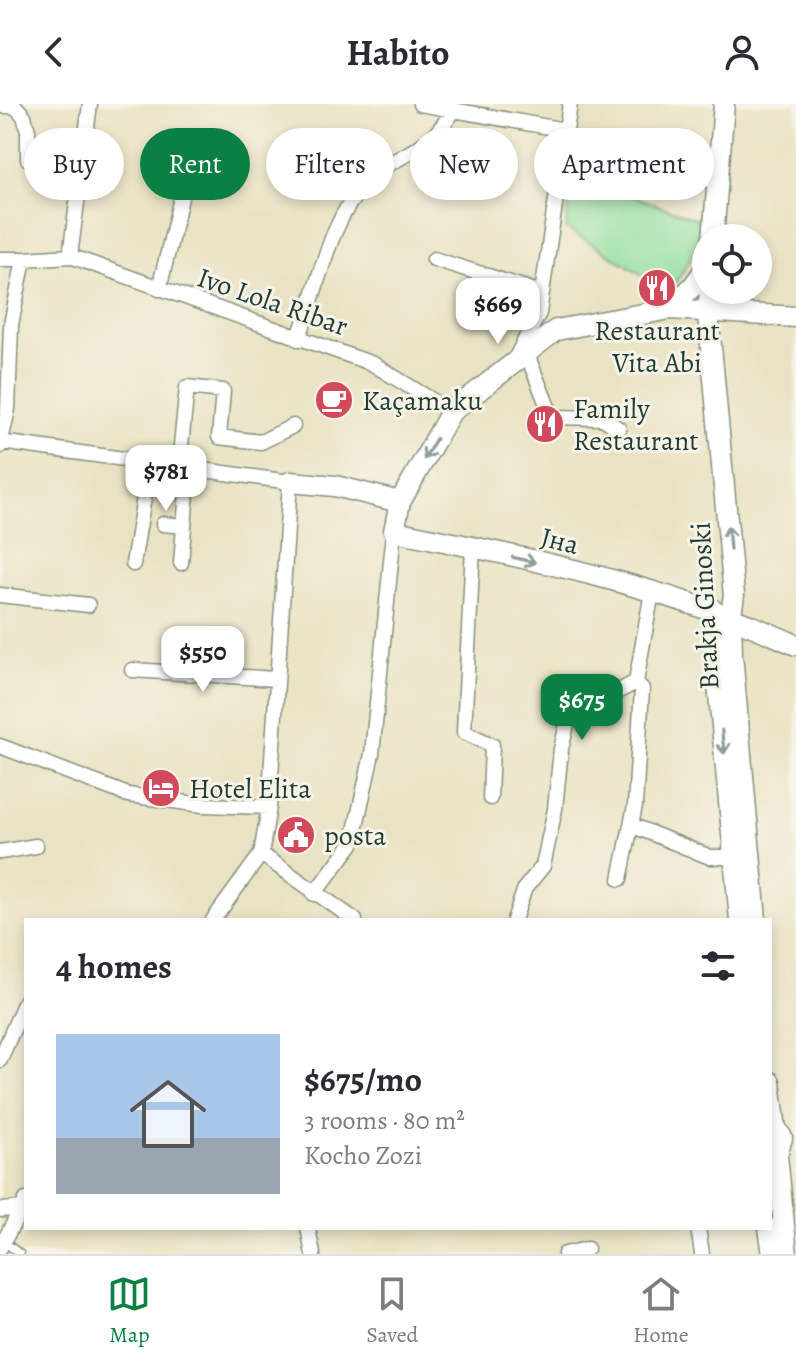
<!DOCTYPE html>
<html lang="en">
<head>
<meta charset="utf-8">
<style>
  body { margin:0; font-family:Alegreya,serif; background:#f2f2f3; color:#2b2b33; height:100vh; display:flex; flex-direction:column; font-size:30px; white-space:nowrap }
  * { box-sizing:border-box; margin:0 }
  p { font-size:26px; color:#7c7c81 }
  .icon { flex:none; width:44px; height:44px; fill:none; stroke:currentColor; stroke-width:2; stroke-linecap:round; stroke-linejoin:round }
  .map { position:relative; flex:1; overflow:hidden }
  .sheet { position:absolute; left:24px; top:814px; width:748px; height:312px; display:flex; flex-direction:column; background:#fff; border-radius:0px; box-shadow:0 4px 12px #0003 }
  .sheet>* { flex:none }
  .hud { position:absolute; left:24px; top:24px; width:748px; height:72px; display:flex; gap:16px }
  .fabs { position:absolute; left:692px; top:120px; display:grid; gap:16px }
  .fabs a { display:grid; place-items:center; width:80px; height:80px; border-radius:50%; background:#fff; box-shadow:0 4px 12px #0003; font-size:40px }
  .price { position:absolute; translate:-50% -68px; padding:0 18px; border-radius:16px; background:#fff; color:#222; font-size:26px; line-height:52px; filter:drop-shadow(0 2px 4px #0008) }
  .price::after { content:''; position:absolute; left:50%; top:48px; width:24px; height:18px; margin-left:-12px; background:inherit; clip-path:polygon(0 0,100% 0,50% 100%) }
  .price.active { background:#0b8043; color:#fff }
  ul { padding:0; list-style:none }
  li { display:flex; align-items:center; gap:24px; height:200px; padding:0 32px }
  li+li { border-top:2px solid #e1e1e2 }
  li span { display:grid; place-items:center; flex:none; width:224px; height:160px; border-radius:0px; color:#555 }
  li>.icon { margin-inline-start:auto }
  span .icon { width:96px; height:96px; fill:#fffc; stroke-width:1 }
  li b { font-size:34px }
  h2 { display:flex; justify-content:space-between; align-items:center; height:96px; padding:0 32px; font-size:34px }
  .tag { padding:0 28px; border-radius:36px; background:#fff; box-shadow:0 4px 12px #0003; font-size:28px; line-height:72px }
  .tag.active { background:#0b8043; color:#fff }
  header { display:flex; justify-content:space-between; align-items:center; height:104px; padding:0 32px; background:#fff; font-size:36px; font-weight:700 }
  .tab-bar { display:flex; justify-content:space-around; align-items:center; height:112px; border-top:2px solid #e1e1e2; background:#fff; font-size:22px; color:#7c7c81 }
  .tab-bar a { display:grid; justify-items:center; gap:4px }
  .tab-bar .active { color:#0b8043 }
  .map>svg:first-child { display:block }
  .green { fill:#91e09f; stroke:#588e6a; stroke-width:2 }
  .lines { fill:none; stroke-linecap:round; stroke-linejoin:round }
  .lane-casing { stroke:#84907c; stroke-width:10 }
  .street-casing { stroke:#84907c; stroke-width:17 }
  .secondary-casing { stroke:#84907c; stroke-width:23 }
  .lane { stroke:#fff; stroke-width:7 }
  .street { stroke:#fff; stroke-width:14 }
  .secondary { stroke:#fff; stroke-width:20 }
  .oneway { stroke:#8f9e9a }
  .labels { text-anchor:middle; stroke-width:6; stroke-linejoin:round; paint-order:stroke }
  .street-label { font-size:28px; fill:#1f3d34; stroke:#f7f3e8 }
  .poi-label { font-size:28px; fill:#1f3d34; stroke:#f7f3e8; text-anchor:start }
</style>
</head>
<body>
<header><svg class="icon" aria-label="back" viewBox="0 0 24 24"><path d="M15 5l-7 7 7 7"/></svg>Habito<svg class="icon" aria-label="person" viewBox="0 0 24 24"><circle cx="12" cy="8" r="4"/><path d="M4 21q1-7 8-7t8 7"/></svg></header>
<div class="map">
<svg width="796" height="1150" viewBox="0 0 796 1150">
  <rect width="100%" height="100%" fill="#f7f3e8"/>
  <filter id="ink" filterUnits="userSpaceOnUse"><feTurbulence type="fractalNoise" baseFrequency=".0125" numOctaves="2"/><feDisplacementMap in="SourceGraphic" scale="16" xChannelSelector="R" yChannelSelector="G"/><feConvolveMatrix kernelMatrix="1 2 1 2 8 2 1 2 1" color-interpolation-filters="sRGB"/></filter>
  <filter id="wash" filterUnits="userSpaceOnUse"><feTurbulence type="fractalNoise" baseFrequency=".006" numOctaves="4" result="noise"/><feDisplacementMap in="SourceGraphic" scale="32" xChannelSelector="R" yChannelSelector="G"/><feGaussianBlur stdDeviation="1.8" result="paint"/><feColorMatrix in="noise" values="0 0 0 0 0 0 0 0 0 0 0 0 0 0 0 0 0 1.4 0 .05"/><feComposite in="paint" operator="in"/></filter>
  <g filter="url(#wash)">
    <rect width="100%" height="100%" fill="#eae3c3"/>
    <!-- green -->
    <path class="green" d="M630 91 701 117C697 146 687 164 669 187L566 124 570 93Z"/>
  </g>
  <g filter="url(#ink)">
    <g class="lines">
      <!-- lane casing -->
      <g class="lane-casing">
        <path id="lane" d="M3 1137 20 1150"/>
      </g>
      <!-- street casing -->
      <g class="street-casing">
        <path id="street" d="M420 0 565 26
          M0 2H15L24 12 28 27V55L83 62
          M70 152 373 260 451 308
          M0 155H24
          M434 155 542 189
          M159 185 181 94
          M298 235C319 183 327 119 367 77 385 58 409 52 429 36 438 29 446 17 453 8
          M526 248 552 313 603 314 619 325
          M515 255 539 209 570 0
          M1 338 290 378 269 703 261 750 213 816
          M0 342 8 305 11 221 24 155 70 152 90 0
          M179 361 187 283 223 287 219 333 261 338 293 322
          M163 420 184 422
          M473 443 464 628 492 641 490 694
          M181 459 189 363
          M133 460 150 357
          M0 491 88 501
          M132 566 276 575
          M0 642 128 691 203 701 269 703
          M631 721 710 753H735
          M0 748 36 742
          M261 750 355 816
          M620 775 635 702 642 585 636 578
          M314 790 352 740 372 650 394 427
          M514 816 525 784 543 762 555 705 561 645 573 596H602L636 578 652 488
          M0 956 26 895
          M0 1106 26 1104
          M308 1124 313 1150
          M698 1124 702 1150
          M0 1144 26 1096
          M565 1150 587 1145"/>
      </g>
      <!-- secondary casing -->
      <g class="secondary-casing">
        <path id="secondary" d="M713 134 724 0
          M710 186 708 210 734 491 731 511 732 551 756 816
          M670 205 694 181 706 164
          M796 213 670 205 556 226 451 308 400 398 394 427C530 454 670 483 796 541
          M290 378 335 382 400 398
          M711 504 740 816
          M770 978 775 1018
          M770 1014 782 1034 777 1051 770 1058
          M777 1051 787 1150
          M769 1124 773 1150"/>
      </g>
      <!-- lane -->
      <use href="#lane" class="lane"/>
      <!-- street -->
      <use href="#street" class="street"/>
      <!-- secondary -->
      <use href="#secondary" class="secondary"/>
    </g>
    <!-- one-way arrows -->
    <defs><path id="oneway-shaft" d="M-6 0H5M1.5-3L5.5 0L1.5 3" fill="none" stroke-width="1.6" stroke-linecap="round" stroke-linejoin="round" transform="scale(2)"/></defs>
    <g class="oneway">
      <use href="#oneway-shaft" transform="translate(430 345) rotate(120)"/>
      <use href="#oneway-shaft" transform="translate(729 434) rotate(-95)"/>
      <use href="#oneway-shaft" transform="translate(524 456) rotate(14)"/>
      <use href="#oneway-shaft" transform="translate(723 638) rotate(84)"/>
    </g>
  </g>
  <!-- icons -->
  <defs>
    <g id="restaurant-disc" transform="scale(2)"><circle r="9.5" fill="#d1495b" stroke="#f7f3e8"/><path d="M-5-6h1v4h1v-4h1v4h1v-4h1v5L-1.5 .5V6h-2V.5L-5-1ZM5-6V6H3V1.5H1.5Q1.5-4 5-6Z" fill="#fff"/></g>
    <g id="cafe-disc" transform="scale(2)"><circle r="9.5" fill="#d1495b" stroke="#f7f3e8"/><path d="M-5.5-4.5H6V0H3Q3 3.5 0 3.5H-2.5Q-5.5 3.5-5.5 0ZM3-3.2v2h1.7v-2ZM-6 4.5H4V6H-6Z" fill="#fff"/></g>
    <g id="hotel-disc" transform="scale(2)"><circle r="9.5" fill="#d1495b" stroke="#f7f3e8"/><path d="M-6-4.5h1.5V1H6V5H4.5V3h-9V5H-6ZM-4 0a1.8 1.8 0 1 1 3.6 0ZM.5 0V-2.5h3Q6-2.5 6 0Z" fill="#fff"/></g>
    <g id="civic-disc" transform="scale(2)"><circle r="9.5" fill="#d1495b" stroke="#f7f3e8"/><path d="M-.6-6.5H3V-4.5H.6V-3L4-1V1h2V6H-6V1h2V-1L-.6-3ZM-1.2 2.5V6h2.4V2.5Z" fill="#fff"/></g>
  </defs>
  <g fill-rule="evenodd">
    <use href="#restaurant-disc" x="657" y="184"/>
    <use href="#cafe-disc" x="334" y="296"/>
    <use href="#restaurant-disc" x="545" y="320"/>
    <use href="#hotel-disc" x="161" y="684"/>
    <use href="#civic-disc" x="296" y="731"/>
  </g>
  <g class="labels">
    <!-- street labels -->
    <g class="street-label">
      <text transform="translate(273 197) rotate(19)" y="10">Ivo Lola Ribar</text>
      <text transform="translate(560 436) rotate(14)" y="10">Јна</text>
      <text transform="translate(704 502) rotate(-93)" y="10">Brakja Ginoski</text>
    </g>
    <!-- poi labels -->
    <g class="poi-label">
      <text x="657" y="236" text-anchor="middle">Restaurant<tspan x="657" dy="32">Vita Abi</tspan></text>
      <text x="362" y="306">Kaçamaku</text>
      <text x="573" y="314">Family<tspan x="573" dy="32">Restaurant</tspan></text>
      <text x="189" y="694">Hotel Elita</text>
      <text x="324" y="741">posta</text>
    </g>
  </g>
</svg>
<div class="fabs">
<a><svg class="icon" aria-label="locate" viewBox="0 0 24 24"><circle cx="12" cy="12" r="6"/><path d="M12 2v4M12 18v4M2 12h4M18 12h4"/></svg></a>
</div>
<b class="price" style="left:498px;top:242px">$669</b>
<b class="price" style="left:166px;top:409px">$781</b>
<b class="price" style="left:203px;top:590px">$550</b>
<b class="price active" style="left:582px;top:638px">$675</b>
<div class="hud">
<a class="tag">Buy</a>
<a class="tag active">Rent</a>
<a class="tag">Filters</a>
<a class="tag">New</a>
<a class="tag">Apartment</a>
</div>
<section class="sheet">
<h2>4 homes<svg class="icon" aria-label="filters" viewBox="0 0 24 24"><path d="M4 7h16M4 17h16"/><circle cx="9" cy="7" r="2"/><circle cx="15" cy="17" r="2"/></svg></h2>
<ul>
<li><span style="background:linear-gradient(#a9c7e8 65%,#9aa5b1 0)"><svg class="icon" aria-label="home" viewBox="0 0 24 24"><path d="M3 11l9-7 9 7M6 9v11h12V9"/></svg></span><div><b>$675/mo</b><p>3 rooms · 80 m²</p><p>Kocho Zozi</p></div></li>
</ul>
</section>
</div>
<nav class="tab-bar">
<a class="active"><svg class="icon" aria-label="map" viewBox="0 0 24 24"><path d="M3 6l6-2 6 2 6-2v14l-6 2-6-2-6 2zM9 4v14M15 6v14"/></svg>Map</a>
<a><svg class="icon" aria-label="saved" viewBox="0 0 24 24"><path d="M7 4h10v16l-5-4-5 4z"/></svg>Saved</a>
<a><svg class="icon" aria-label="home" viewBox="0 0 24 24"><path d="M3 11l9-7 9 7M6 9v11h12V9"/></svg>Home</a>
</nav>
</body>
</html>
